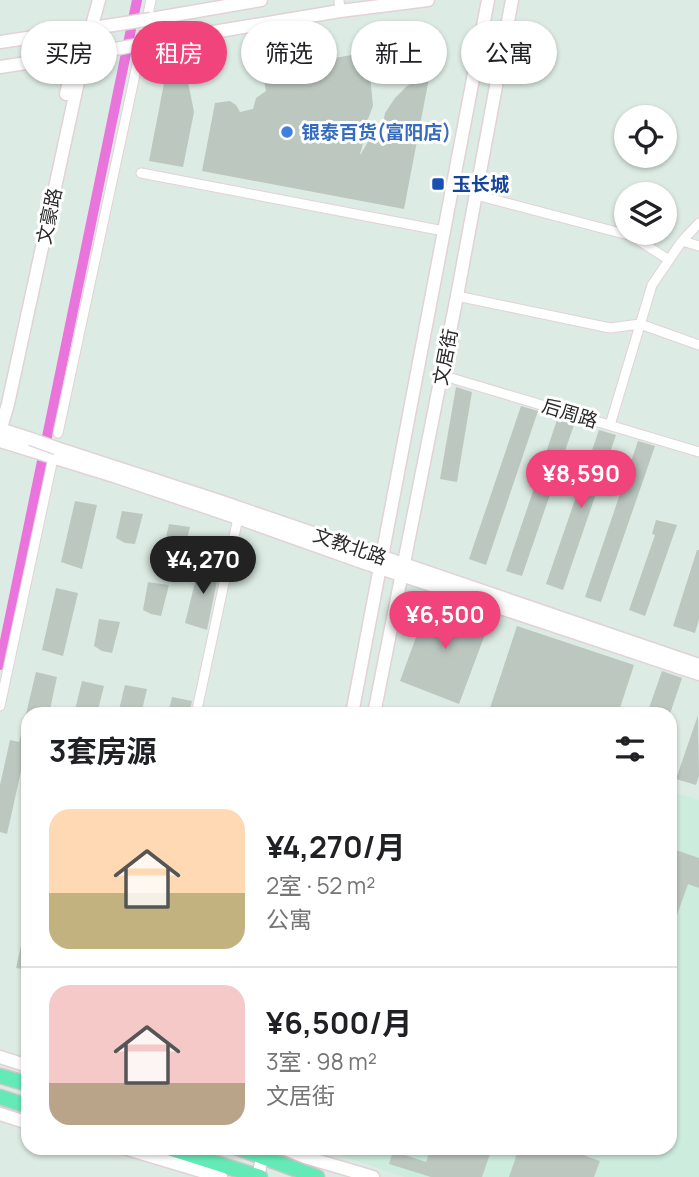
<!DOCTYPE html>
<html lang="zh">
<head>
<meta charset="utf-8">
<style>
  body { margin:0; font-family:Manrope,"Noto Sans SC",sans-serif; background:#f2f2f2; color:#202124; height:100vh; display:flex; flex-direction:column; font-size:26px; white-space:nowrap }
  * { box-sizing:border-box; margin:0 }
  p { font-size:23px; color:#757577 }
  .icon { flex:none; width:38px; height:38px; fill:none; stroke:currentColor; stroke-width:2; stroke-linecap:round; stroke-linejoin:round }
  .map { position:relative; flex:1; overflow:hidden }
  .drawer { position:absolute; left:21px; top:707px; width:656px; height:448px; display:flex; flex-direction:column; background:#fff; border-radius:21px; box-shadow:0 2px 5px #0004 }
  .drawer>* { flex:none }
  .hud { position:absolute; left:21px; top:21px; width:658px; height:63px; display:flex; gap:14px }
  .fabs { position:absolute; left:614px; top:105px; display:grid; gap:14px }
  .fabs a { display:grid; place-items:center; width:63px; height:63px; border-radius:50%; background:#fff; box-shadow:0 2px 5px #0004; font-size:35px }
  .price { position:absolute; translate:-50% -60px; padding:0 16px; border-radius:24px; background:#f1447d; color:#fff; font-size:23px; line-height:46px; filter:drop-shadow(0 2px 4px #0008) }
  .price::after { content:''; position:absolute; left:50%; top:42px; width:21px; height:16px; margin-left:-10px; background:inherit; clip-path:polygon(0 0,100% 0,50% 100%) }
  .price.on { background:#222; color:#fff }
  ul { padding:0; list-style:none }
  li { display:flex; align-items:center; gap:21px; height:175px; padding:0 28px }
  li+li { border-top:2px solid #e0e0e0 }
  li span { display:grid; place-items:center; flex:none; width:196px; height:140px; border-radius:21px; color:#555 }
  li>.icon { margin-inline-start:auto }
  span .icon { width:84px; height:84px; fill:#fffc; stroke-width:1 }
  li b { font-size:30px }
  h2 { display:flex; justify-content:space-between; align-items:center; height:84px; padding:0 28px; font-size:30px }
  .chip { padding:0 24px; border-radius:32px; background:#fff; box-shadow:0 2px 5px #0004; font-size:24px; line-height:63px }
  .chip.on { background:#f1447d; color:#fff }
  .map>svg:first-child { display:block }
  .education { fill:#ccecdd }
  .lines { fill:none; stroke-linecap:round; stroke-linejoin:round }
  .canal { stroke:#e974db; stroke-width:10 }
  .building { fill:#bcc7c0 }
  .minor-casing { stroke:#e2d2d7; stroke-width:11 }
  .tertiary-casing { stroke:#e2d2d7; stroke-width:15 }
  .secondary-casing { stroke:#e2d2d7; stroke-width:15 }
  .primary-casing { stroke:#c8c8c8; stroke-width:17 }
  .minor { stroke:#fff; stroke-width:9 }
  .tertiary { stroke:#fff; stroke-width:12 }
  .secondary { stroke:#fff; stroke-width:12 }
  .primary { stroke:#63eab6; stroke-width:14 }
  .tertiary-bridge-casing { stroke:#e2d2d7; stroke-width:15; stroke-linecap:butt }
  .tertiary-bridge { stroke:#fff; stroke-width:12 }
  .shop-dot { fill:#3f7fe0; stroke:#fff; stroke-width:2.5 }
  .transit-dot { fill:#1a4fb4; stroke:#fff; stroke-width:2.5 }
  .labels { text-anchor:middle; stroke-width:6; stroke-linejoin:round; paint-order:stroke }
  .shop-label { font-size:19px; font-weight:bold; fill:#366cbe; stroke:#fff; text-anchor:start }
  .transit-label { font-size:19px; font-weight:bold; fill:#164399; stroke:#fff; text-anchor:start }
  .street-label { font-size:19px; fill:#2a2a2a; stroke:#fff }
</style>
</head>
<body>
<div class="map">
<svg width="699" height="1177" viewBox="0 0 699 1177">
  <rect width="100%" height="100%" fill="#dcebe3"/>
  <!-- education -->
  <path class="education" d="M670 791 699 800V1177H405L318 1148H670Z"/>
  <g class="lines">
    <!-- canal -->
    <path class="canal" d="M0 665 137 0"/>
  </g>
  <!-- building -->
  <path class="building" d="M370 52 374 75H370L373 106 368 119 363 124 365 136 360 154H361L369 140 380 142 385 113 395 98 407 86 423 77 429 78 404 209 202 171 215 103 230 101 236 105 240 112 253 109 256 98 266 91 262 70Z
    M187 77 194 112 183 167 149 161 165 78Z
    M456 387 472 392 457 482 440 479Z
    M521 406 538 411 486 565 469 559Z
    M558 417 575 422 522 576 506 571Z
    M599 430 616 435 563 590 546 584Z
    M638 441 655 446 601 602 585 597Z
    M75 501 97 505 82 569 61 562Z
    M122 511 143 514 135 544 125 543 116 538Z
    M656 520 677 525 645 616 629 610 655 535 652 534Z
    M169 524 190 527 182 558 172 556 163 551Z
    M697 550H699V619L695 633 673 626Z
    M200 562 220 566 207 630 185 623Z
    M148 582 169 585 161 616 151 614 143 610Z
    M56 588 78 593 63 656 42 650Z
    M430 599 490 621 459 704 400 681Z
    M99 619 120 622 112 653 102 651 94 646Z
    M517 626 634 665 618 714H488Z
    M662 671 682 678 670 714H647Z
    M36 672 57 677 49 714H26Z
    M82 681 104 686 97 714H74Z
    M125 685 147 689 141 714H118Z
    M172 697 192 701 189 714H168Z
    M698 715 699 776 696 785 676 779Z
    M25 718H28V740L7 834 0 832V785L10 740 19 742Z
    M670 848 699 858V888L688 884 671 932Z
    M25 928H28V970L16 968Z
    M431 1148H492L482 1177H431L389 1164 393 1151 426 1162Z
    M519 1148H564L600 1161 594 1177H509Z"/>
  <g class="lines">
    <!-- minor casing -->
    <g class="minor-casing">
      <path id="minor" d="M339 0 340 11
        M141 173 444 231
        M476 195 632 236 669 260
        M682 241 699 246
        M457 296 610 328 640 324 699 345
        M441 375 699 452
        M610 425 652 285 682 241 699 223
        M58 433 151 0
        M0 706 52 463
        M196 714 238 518"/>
    </g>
    <!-- tertiary casing -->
    <g class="tertiary-casing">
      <path id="tertiary" d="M151 19 261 0
        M0 42 113 25
        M147 43 340 11 428 0
        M0 67 110 50
        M66 94 80 37
        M0 429 31 439
        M0 431 8 404 84 54 99 0
        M0 441 114 476 238 518 362 562 699 674
        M56 448 216 500 699 665"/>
    </g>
    <!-- secondary casing -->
    <g class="secondary-casing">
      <path id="secondary" d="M352 714 488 0
        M374 714 457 296 512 0
        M0 1057 28 1066
        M0 1114 28 1123
        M124 1148 221 1177
        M283 1148 305 1157 373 1177
        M258 1177 264 1148"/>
    </g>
    <!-- primary casing -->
    <g class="primary-casing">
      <path id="primary" d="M0 1076 28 1084
        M0 1097 28 1106
        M169 1148 260 1177
        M238 1148 317 1177"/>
    </g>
    <!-- minor -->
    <use href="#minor" class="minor"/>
    <!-- tertiary -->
    <use href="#tertiary" class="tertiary"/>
    <!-- secondary -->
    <use href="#secondary" class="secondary"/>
    <!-- primary -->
    <use href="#primary" class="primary"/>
    <!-- tertiary-bridge casing -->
    <g class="tertiary-bridge-casing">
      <path id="tertiary-bridge" d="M113 25 151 19
        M110 50 147 43
        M31 439 56 448"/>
    </g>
    <!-- tertiary-bridge -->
    <use href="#tertiary-bridge" class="tertiary-bridge"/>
  </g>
  <!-- markers -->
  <circle class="shop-dot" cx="287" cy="132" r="7"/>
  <rect class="transit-dot" x="431" y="177" width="14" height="14" rx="3.5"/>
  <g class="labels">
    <!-- shop labels -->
    <g class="shop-label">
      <text x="301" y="139">银泰百货(富阳店)</text>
    </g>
    <!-- transit labels -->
    <g class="transit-label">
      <text x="452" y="191">玉长城</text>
    </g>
    <!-- street labels -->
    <g class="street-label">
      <text transform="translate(49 216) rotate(-78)" y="7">文豪路</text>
      <text transform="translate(445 357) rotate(-79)" y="7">文居街</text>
      <text transform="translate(570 413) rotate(17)" y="7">后周路</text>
      <text transform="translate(350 546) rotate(19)" y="7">文教北路</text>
    </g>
  </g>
</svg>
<div class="fabs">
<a><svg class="icon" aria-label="locate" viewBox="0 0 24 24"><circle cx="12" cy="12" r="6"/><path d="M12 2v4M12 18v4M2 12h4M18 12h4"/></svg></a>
<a><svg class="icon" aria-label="layers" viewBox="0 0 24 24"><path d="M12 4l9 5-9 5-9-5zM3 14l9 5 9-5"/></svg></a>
</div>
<b class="price" style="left:581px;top:510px">¥8,590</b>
<b class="price on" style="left:203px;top:596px">¥4,270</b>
<b class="price" style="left:445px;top:651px">¥6,500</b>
<div class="hud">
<a class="chip">买房</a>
<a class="chip on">租房</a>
<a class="chip">筛选</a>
<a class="chip">新上</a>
<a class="chip">公寓</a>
</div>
<section class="drawer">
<h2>3套房源<svg class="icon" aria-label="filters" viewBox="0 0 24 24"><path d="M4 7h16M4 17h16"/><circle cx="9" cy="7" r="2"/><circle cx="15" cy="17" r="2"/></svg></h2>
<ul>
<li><span style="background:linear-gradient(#ffd9b3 60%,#c2b280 0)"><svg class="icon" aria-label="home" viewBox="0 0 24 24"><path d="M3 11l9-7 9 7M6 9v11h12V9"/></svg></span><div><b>¥4,270/月</b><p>2室 · 52 m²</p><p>公寓</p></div></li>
<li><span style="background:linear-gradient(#f6c9c9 70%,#b9a48a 0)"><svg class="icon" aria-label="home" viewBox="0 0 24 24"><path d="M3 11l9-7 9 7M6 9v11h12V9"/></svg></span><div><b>¥6,500/月</b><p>3室 · 98 m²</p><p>文居街</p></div></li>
</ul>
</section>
</div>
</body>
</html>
